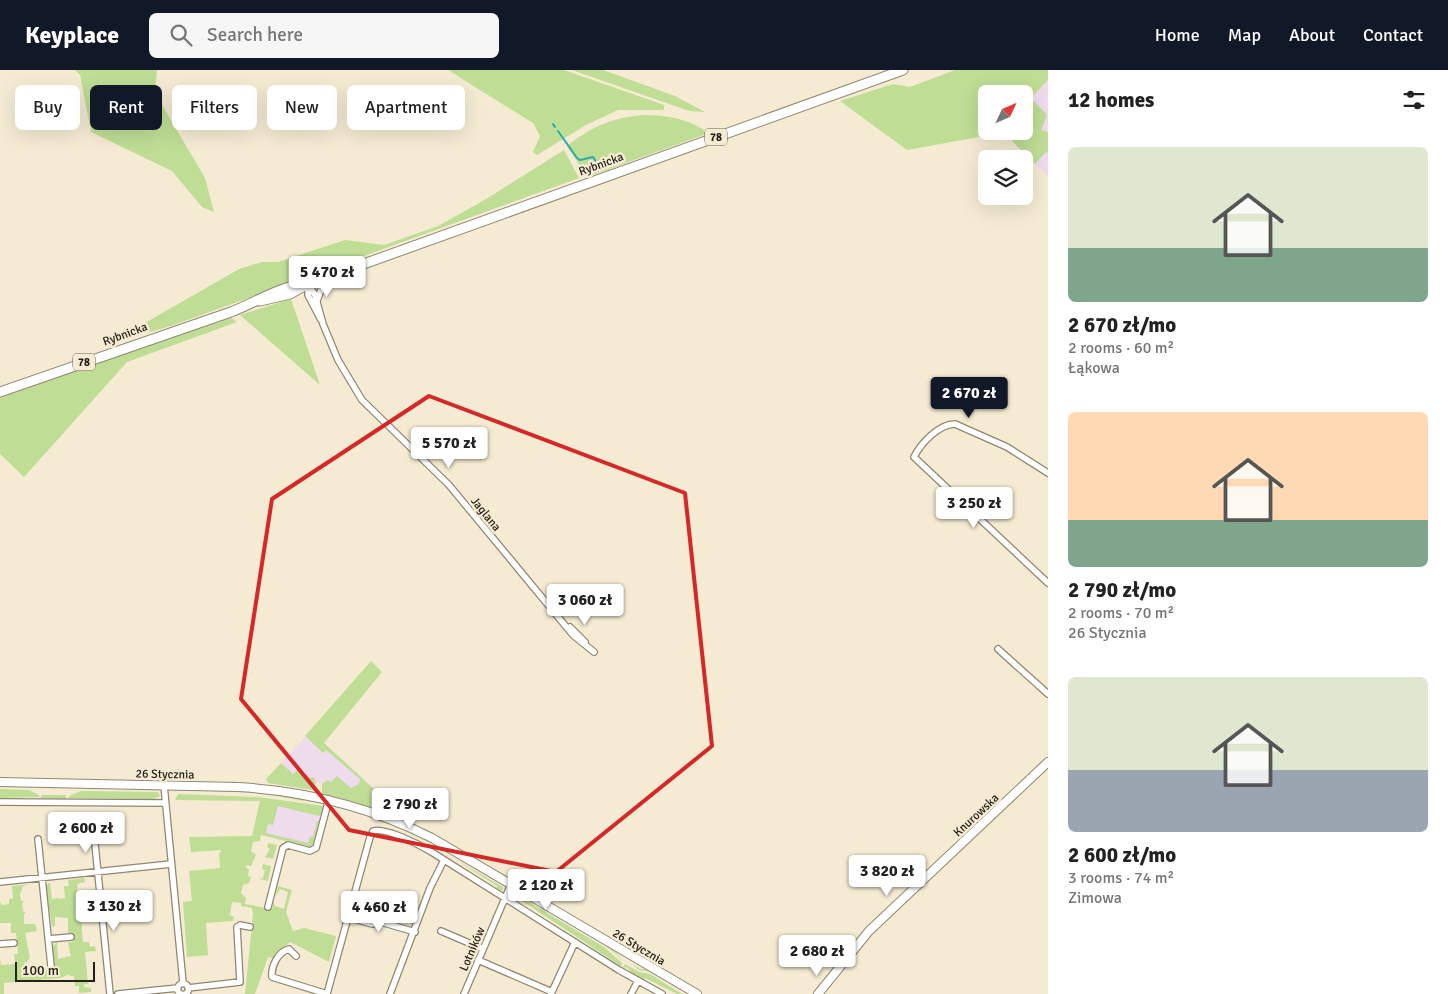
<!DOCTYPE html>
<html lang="en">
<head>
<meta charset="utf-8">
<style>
  body { margin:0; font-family:Signika,sans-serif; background:#f6f6f6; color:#222; height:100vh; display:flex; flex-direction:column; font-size:19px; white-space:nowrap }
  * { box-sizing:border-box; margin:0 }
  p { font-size:16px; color:#767676 }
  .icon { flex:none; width:28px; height:28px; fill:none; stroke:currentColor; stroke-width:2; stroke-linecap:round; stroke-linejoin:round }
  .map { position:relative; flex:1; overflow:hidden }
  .side { display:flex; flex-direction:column; background:#fff; width:400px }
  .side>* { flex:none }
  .top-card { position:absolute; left:15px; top:15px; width:475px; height:45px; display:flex; gap:10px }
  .needle { width:32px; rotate:46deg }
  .controls { position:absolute; left:978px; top:15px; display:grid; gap:10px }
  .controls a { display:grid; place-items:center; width:55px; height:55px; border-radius:8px; background:#fff; box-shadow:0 5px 20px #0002; font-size:25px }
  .scale { position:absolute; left:15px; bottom:12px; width:80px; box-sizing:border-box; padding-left:5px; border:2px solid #252118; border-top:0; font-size:14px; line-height:18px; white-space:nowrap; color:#252118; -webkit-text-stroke:4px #f5ebd3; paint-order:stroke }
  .price { position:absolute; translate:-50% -42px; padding:0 11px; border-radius:5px; background:#fff; color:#222; font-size:16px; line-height:32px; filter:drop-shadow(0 1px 2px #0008) }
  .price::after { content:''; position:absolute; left:50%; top:30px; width:15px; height:11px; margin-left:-8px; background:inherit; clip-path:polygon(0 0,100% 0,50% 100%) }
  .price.current { background:#111827; color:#fff }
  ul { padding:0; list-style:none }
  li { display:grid; align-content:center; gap:10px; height:265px; padding:0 20px }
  li span { display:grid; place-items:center; height:155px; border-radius:8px; color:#555 }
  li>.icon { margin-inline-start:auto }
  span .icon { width:90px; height:90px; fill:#fffc; stroke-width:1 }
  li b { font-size:21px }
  h2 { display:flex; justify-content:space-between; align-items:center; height:60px; padding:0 20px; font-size:21px }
  .pill { padding:0 18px; border-radius:8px; background:#fff; box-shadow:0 5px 20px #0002; font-size:18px; line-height:45px }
  .pill.current { background:#111827; color:#fff }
  header { display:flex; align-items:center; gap:30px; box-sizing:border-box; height:70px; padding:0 25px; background:#111827; color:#fff }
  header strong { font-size:24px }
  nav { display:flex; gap:28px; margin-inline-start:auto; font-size:18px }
  .search { width:350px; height:45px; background:#f6f6f6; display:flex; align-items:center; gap:12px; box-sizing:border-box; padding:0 18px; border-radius:8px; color:#767676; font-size:19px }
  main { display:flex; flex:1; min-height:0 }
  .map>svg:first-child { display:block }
  .commercial { fill:#eedbec }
  .green { fill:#bfdd95 }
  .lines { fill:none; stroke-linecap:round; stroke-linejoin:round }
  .stream { stroke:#28aaab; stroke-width:2 }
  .street-casing { stroke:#908770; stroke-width:8 }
  .secondary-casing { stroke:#908770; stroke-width:10 }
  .primary-casing { stroke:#908770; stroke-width:11 }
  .street { stroke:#fff; stroke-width:5.5 }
  .secondary { stroke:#fff; stroke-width:8 }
  .primary { stroke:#fff; stroke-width:9 }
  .marked { fill:none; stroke:#d62828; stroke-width:4; stroke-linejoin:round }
  .labels { text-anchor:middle; stroke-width:5; stroke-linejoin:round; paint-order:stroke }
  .shield { fill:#f5ebd3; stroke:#635e50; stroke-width:1 }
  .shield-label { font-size:11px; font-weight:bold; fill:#252118 }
  .street-label { font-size:12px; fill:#252118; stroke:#f5ebd3 }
</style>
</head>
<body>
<header>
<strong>Keyplace</strong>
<div class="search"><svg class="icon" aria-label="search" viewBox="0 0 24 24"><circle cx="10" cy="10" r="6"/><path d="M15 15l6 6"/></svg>Search here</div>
<nav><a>Home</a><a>Map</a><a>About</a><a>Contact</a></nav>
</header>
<main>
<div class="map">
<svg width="1048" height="924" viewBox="0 0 1048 924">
  <rect width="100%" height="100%" fill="#f5ebd3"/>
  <!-- commercial -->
  <path class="commercial" d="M1048 10V62L1041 60 1031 28Z
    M1048 80V106L1035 94Z
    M310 661 390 732 275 701Z
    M260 731 321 746 312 777 253 763Z"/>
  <!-- green -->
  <path class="green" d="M75 0H157L155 23 205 108 214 142 202 137 172 101 91 62 80 5Z
    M448 0H564L664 35V40H618L586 55 537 85 533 82 540 66 533 53Z
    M572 0H603L675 26 705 42 689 41Z
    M955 0H1048V10L1031 28 1047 45 1041 60 1048 62V83L1046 82 1035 94 1002 61H1024V24H986V61H998L996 64 907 80 840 31 893 14 910 17Z
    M644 45C668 45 689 49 709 63L587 107 567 76C591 57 613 47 644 45Z
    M564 80 579 108 171 256 128 268 145 253 239 199 262 192H278L345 170 384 175 438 156 488 128Z
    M291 229 320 315 240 245Z
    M231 248 237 252 127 292 24 407 0 384V328L165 267 189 262Z
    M371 591 382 602 324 673 403 746 402 749 348 730 322 724V714L328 710 331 712 337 706 351 718 359 714 360 709 326 680 323 683 305 666Z
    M281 693 293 704 298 699 309 708 313 707 316 712 313 720 268 713 266 709Z
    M0 719 29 720 39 725V727L0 728Z
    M211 719 259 721 305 727 304 731 260 723 210 721Z
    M81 721 158 722 160 726 154 729 69 728V726Z
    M178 724 258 727 324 736 322 745 319 746 278 736 273 755 268 754 266 763 308 773 310 767H313L317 751H319L312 777 261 765 260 771 253 772 251 781 256 785 251 796 246 795V798L249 799 248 806 251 807 249 813 243 815 241 823 246 828 245 834 272 839 274 831 275 836 284 839 288 822 280 819 275 827 278 816 292 820 286 842 293 861 304 858 336 866 329 892 290 872 274 888 268 887 255 924H245L253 844 252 838 241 836V833L232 832 230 845 234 847 233 851 206 853 208 885 187 887 183 832 192 831 189 801 220 798 219 783 221 782V780L191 782 189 767 252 766 260 731 175 730Z
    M66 725V729L41 728V725Z
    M268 773 277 775 273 789 265 787 270 779 267 777Z
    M453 788 503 817V820L499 822 495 820 497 816Z
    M263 794 271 796 268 811 259 809 263 808 265 800 262 799Z
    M84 808 85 812 77 814 79 838H87L88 843 81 844 86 847H81L83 872H89L90 877 95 876 96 881 85 882 88 914H84V917L91 918V922L79 923V916H75L74 906H70L69 904 61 908 4 913V924H0V887L1 895 15 894 14 884H18L16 863H11V853H0V832L2 835 9 834V829L13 828 12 816 31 814 23 816 20 824 21 831H25L22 833 23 841 26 843 24 844V854H35L37 861 25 863 30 888 27 892 28 899 40 897 41 900 54 899 52 877 57 872 58 889 71 886 68 873 74 871 73 863H68V848L55 847V856L52 857 46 816 50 812 52 829 58 828V826L59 829 65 828 64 816H69L68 810Z
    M516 820 608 875 624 891 605 875Z
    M512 822 604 877 622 893 621 896 516 827 513 831 509 827Z
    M625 894 639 902 650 904 682 924H677L645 908 643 911 629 903 630 900 626 897 623 898Z
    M632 894 640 899 651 900 688 924 651 902 639 900Z"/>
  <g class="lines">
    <!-- stream -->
    <path class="stream" d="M553 54 555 57
      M558 61 577 88 580 90 593 87 599 96"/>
    <!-- street casing -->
    <g class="street-casing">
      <path id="street" d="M308 214 315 225 323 254 338 290 362 330 449 415 573 565 594 582
        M308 214V225L321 250
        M317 231 322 217 329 208
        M1048 403 1007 377 955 354C939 354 921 373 914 387L1048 513
        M570 557 585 572
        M998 579 1048 624
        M164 715 183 913
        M0 732 165 733
        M94 764 110 924
        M38 769 51 896
        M0 812 171 794
        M268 837 283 778 288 775 310 781 316 778 329 729
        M348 847 372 854 381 852 415 862
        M441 861 483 879
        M48 869 71 867
        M0 874 14 873
        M296 886 289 879C278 882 271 896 272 907L327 924
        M478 890 552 922
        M177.5 919a5.5 5.5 0 1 1 11 0a5.5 5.5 0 1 1-11 0Z
        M188 918 240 912 237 857 240 855 250 857
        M118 924 178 918
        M327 924 370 767 373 761C385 757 418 774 430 781L619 900 662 924
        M390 924 430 818 444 790
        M464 924 511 814
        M551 924 575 872
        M631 924 638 911"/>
    </g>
    <!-- secondary casing -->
    <g class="secondary-casing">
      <path id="secondary" d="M0 712 238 717C307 721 371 737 432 768L697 924
        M818 924 869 861 1048 692"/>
    </g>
    <!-- primary casing -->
    <g class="primary-casing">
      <path id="primary" d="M260 231 290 224 308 214 903 0
        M0 322 231 242C254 233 280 217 303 214"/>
    </g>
    <!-- street -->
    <use href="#street" class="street"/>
    <!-- secondary -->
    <use href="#secondary" class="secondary"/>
    <!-- primary -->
    <use href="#primary" class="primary"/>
  </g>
  <!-- marked area -->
  <path class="marked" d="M429 326 685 423 712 676 556 802 349 760 241 629 272 429Z"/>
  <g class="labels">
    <!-- shield labels -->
    <g class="shield">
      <rect x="705" y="58.5" width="22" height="17" rx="4"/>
      <rect x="73" y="283.5" width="22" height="17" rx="4"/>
    </g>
    <g class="shield-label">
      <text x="716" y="71">78</text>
      <text x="84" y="296">78</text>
    </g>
    <!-- street labels -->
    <g class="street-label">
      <text transform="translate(601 94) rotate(-20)" y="4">Rybnicka</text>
      <text transform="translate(125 264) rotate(-20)" y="4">Rybnicka</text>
      <text transform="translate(486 444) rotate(51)" y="4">Jaglana</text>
      <text transform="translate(165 704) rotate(1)" y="4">26 Stycznia</text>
      <text transform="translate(976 745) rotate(-43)" y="4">Knurowska</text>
      <text transform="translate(639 877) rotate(31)" y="4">26 Stycznia</text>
      <text transform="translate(472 879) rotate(-67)" y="4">Lotników</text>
    </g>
  </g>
</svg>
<div class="controls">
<a><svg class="needle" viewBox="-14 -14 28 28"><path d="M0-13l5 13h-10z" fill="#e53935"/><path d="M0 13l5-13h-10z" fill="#767676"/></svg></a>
<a><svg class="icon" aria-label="layers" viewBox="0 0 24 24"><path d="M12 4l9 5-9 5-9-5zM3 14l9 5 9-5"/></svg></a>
</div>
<div class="scale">100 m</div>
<b class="price" style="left:327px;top:228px">5 470 zł</b>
<b class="price current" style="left:969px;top:349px">2 670 zł</b>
<b class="price" style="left:449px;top:399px">5 570 zł</b>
<b class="price" style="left:974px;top:459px">3 250 zł</b>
<b class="price" style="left:585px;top:556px">3 060 zł</b>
<b class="price" style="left:410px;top:760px">2 790 zł</b>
<b class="price" style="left:86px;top:784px">2 600 zł</b>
<b class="price" style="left:887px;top:827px">3 820 zł</b>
<b class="price" style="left:546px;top:841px">2 120 zł</b>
<b class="price" style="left:114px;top:862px">3 130 zł</b>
<b class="price" style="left:379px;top:863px">4 460 zł</b>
<b class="price" style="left:817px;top:907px">2 680 zł</b>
<div class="top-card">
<a class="pill">Buy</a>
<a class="pill current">Rent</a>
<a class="pill">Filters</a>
<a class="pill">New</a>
<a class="pill">Apartment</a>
</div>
</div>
<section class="side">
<h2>12 homes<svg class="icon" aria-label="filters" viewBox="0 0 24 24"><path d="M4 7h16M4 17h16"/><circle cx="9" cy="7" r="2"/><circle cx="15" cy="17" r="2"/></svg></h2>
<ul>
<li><span style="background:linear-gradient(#dfe7d0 65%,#7fa58c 0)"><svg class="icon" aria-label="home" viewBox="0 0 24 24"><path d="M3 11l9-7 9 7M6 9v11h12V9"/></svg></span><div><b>2 670 zł/mo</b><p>2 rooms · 60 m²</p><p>Łąkowa</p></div></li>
<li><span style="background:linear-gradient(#ffd9b3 70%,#7fa58c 0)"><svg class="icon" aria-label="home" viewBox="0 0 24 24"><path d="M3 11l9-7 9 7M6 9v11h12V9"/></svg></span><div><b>2 790 zł/mo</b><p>2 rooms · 70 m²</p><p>26 Stycznia</p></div></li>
<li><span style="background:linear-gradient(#dfe7d0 60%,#9aa5b1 0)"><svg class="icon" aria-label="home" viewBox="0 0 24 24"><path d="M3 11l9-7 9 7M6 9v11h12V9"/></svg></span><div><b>2 600 zł/mo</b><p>3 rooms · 74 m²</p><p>Zimowa</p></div></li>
</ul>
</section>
</main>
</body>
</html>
